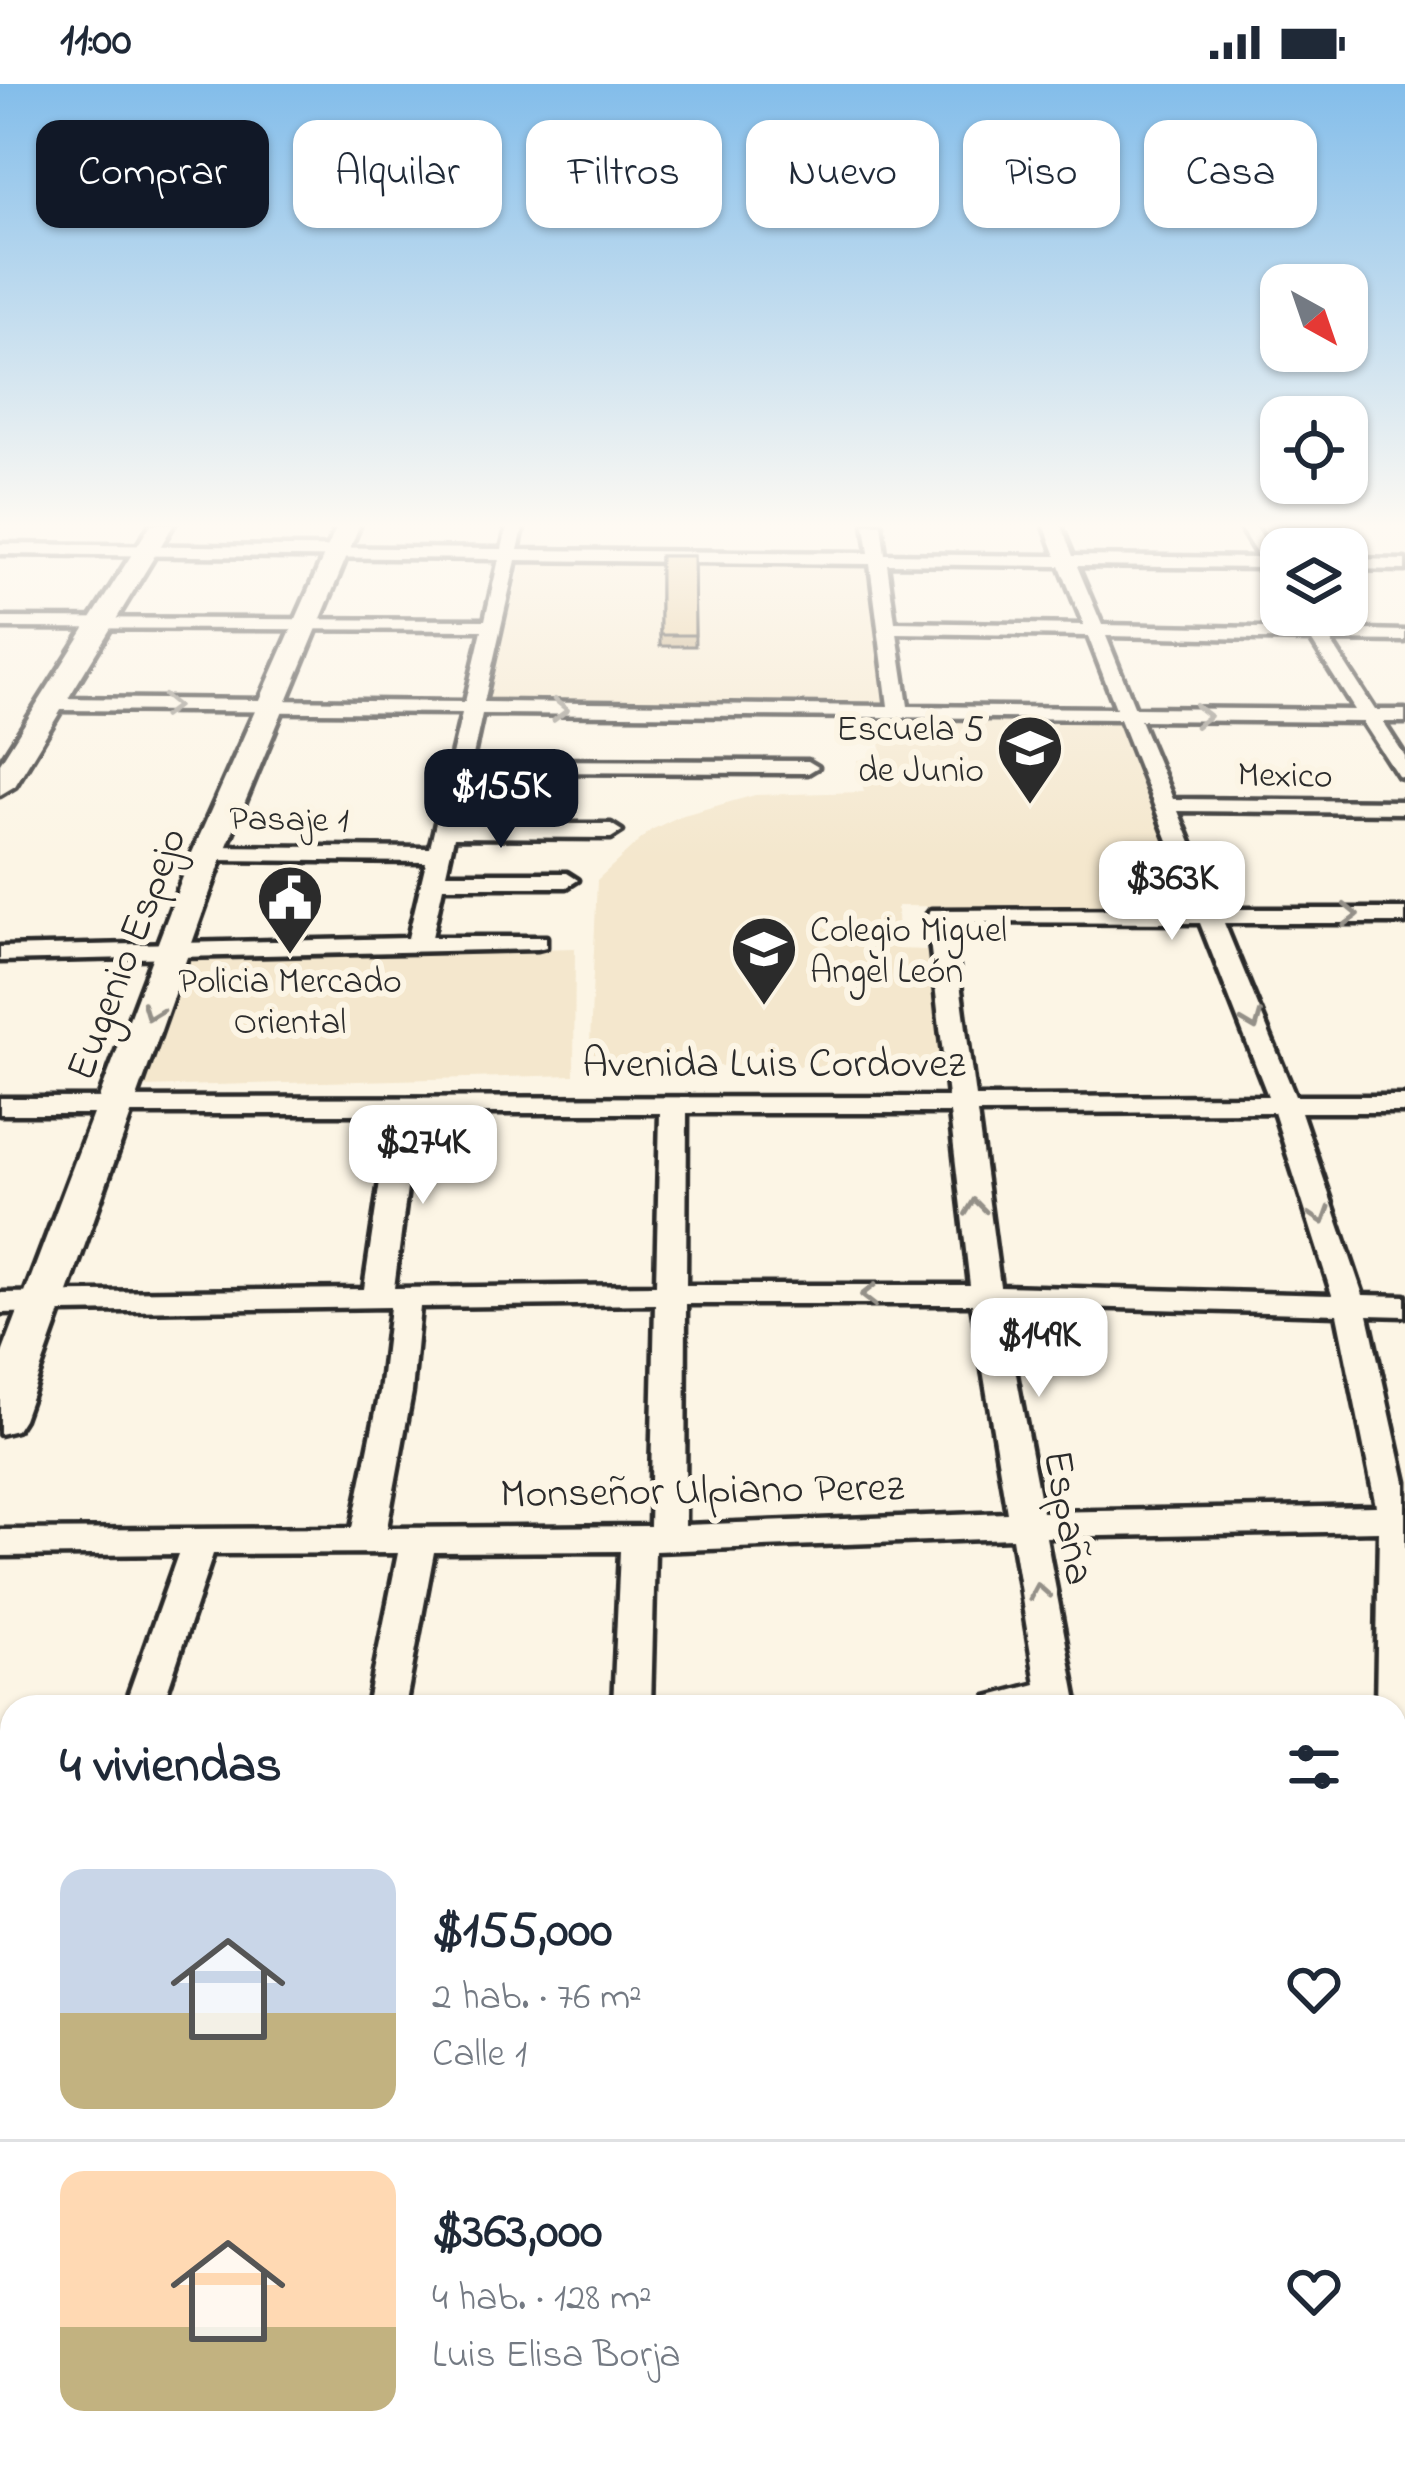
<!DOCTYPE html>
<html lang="es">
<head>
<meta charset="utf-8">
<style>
  body { margin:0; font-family:"Indie Flower",sans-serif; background:#f6f6f7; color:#1f2937; height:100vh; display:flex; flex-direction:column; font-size:45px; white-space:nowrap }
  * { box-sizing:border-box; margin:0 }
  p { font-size:39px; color:#747a83 }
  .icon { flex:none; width:66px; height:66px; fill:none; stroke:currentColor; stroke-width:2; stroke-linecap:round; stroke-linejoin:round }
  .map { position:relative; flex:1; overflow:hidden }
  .drawer { position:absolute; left:0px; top:1611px; width:1407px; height:771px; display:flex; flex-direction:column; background:#fff; border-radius:36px 36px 0 0; box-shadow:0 3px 9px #0004 }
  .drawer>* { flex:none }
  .hud { position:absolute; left:36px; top:36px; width:1335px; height:108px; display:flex; gap:24px }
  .needle { width:78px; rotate:140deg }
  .controls { position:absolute; left:1260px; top:180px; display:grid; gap:24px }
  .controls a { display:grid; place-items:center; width:108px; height:108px; border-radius:24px; background:#fff; box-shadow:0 3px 9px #0004; font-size:60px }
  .price { position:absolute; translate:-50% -102px; padding:0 27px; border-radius:24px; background:#fff; color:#222; font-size:39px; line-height:78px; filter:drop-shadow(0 3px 6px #0008) }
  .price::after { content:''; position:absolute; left:50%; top:72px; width:36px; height:27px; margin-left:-18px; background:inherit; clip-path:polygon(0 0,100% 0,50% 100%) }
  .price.active { background:#111827; color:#fff }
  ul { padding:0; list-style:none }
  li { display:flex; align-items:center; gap:36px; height:300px; padding:0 60px }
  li+li { border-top:3px solid #e0e1e3 }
  li span { display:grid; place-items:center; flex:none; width:336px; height:240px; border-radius:24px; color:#555 }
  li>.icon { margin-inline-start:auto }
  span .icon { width:144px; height:144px; fill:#fffc; stroke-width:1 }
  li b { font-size:51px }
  h2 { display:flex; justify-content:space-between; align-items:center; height:144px; padding:0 60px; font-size:51px }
  .pill { padding:0 42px; border-radius:24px; background:#fff; box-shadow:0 3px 9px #0004; font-size:42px; line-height:108px }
  .pill.active { background:#111827; color:#fff }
  .status { display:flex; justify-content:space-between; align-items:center; height:84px; padding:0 60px; background:#fff; direction:ltr }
  .status svg { height:33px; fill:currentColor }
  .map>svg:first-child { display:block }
  .built { fill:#f4e7cd }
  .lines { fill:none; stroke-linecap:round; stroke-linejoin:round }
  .street-casing { stroke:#2b2b2b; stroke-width:9 }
  .secondary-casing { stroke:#2b2b2b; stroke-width:9 }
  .primary-casing { stroke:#2b2b2b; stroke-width:9 }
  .street { fill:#fcf5e5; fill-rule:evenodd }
  .secondary { fill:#fcf5e5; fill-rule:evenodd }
  .primary { fill:#fddf80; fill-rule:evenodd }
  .wall { fill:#c2aa81; stroke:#2b2b2b; stroke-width:3 }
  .building { fill:#e1c696; stroke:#2b2b2b; stroke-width:3 }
  .oneway { stroke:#949088 }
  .labels { text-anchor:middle; stroke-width:12; stroke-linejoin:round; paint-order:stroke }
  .far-poi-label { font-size:36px; fill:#2b2b2b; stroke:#fcf5e5; text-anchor:end }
  .far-street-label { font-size:36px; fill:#2b2b2b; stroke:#fcf5e5 }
  .street-label { font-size:42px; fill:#2b2b2b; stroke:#fcf5e5 }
</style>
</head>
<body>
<div class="status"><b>11:00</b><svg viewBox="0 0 49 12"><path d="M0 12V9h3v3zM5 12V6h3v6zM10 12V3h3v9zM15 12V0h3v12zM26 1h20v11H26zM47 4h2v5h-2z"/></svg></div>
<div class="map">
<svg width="1405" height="2381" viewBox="0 0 1405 2381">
  <rect width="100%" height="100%" fill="#fcf5e5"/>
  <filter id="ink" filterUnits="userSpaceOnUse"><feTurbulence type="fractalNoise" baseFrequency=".00833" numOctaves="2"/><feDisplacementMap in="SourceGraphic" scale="24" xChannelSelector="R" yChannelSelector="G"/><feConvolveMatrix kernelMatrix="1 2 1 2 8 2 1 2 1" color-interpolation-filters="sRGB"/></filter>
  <g filter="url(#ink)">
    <!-- built -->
    <path class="built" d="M522 477 868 478 885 619 486 617Z
      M875 634 1121 635 1190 825 897 822 898 865 928 866 946 982H589L597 796 651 746 680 732 755 711 864 708 857 676H883Z
      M575 864 574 991 142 1003 182 874Z"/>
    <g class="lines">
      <!-- street casing -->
      <g class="street-casing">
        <path id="street" d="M508 440H524L518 466 869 469 865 440H881L885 470 1056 472 1044 440H1060L1073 472 1259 474 1238 440H1254L1276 474H1281V494H1272L1266 484 1077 482 1102 541 1304 545 1305 537 1311 536 1323 545 1405 547V557L1330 556 1375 626H1405V638H1383L1405 672V694L1398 692 1363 638 1140 636 1173 715 1405 717V729L1178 727 1218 825H1405V839H1224L1295 1012H1405V1028H1301L1363 1211 1405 1212V1232L1368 1231 1405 1398V1635L1395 1638V1623H1376L1379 1447 1046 1453 1078 1623H981L987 1613 1036 1600 1012 1454 655 1467 651 1623H613L620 1467 434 1468 405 1623H367L398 1469 213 1470 162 1623H124L178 1470 0 1472V1446L352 1444 380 1308 390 1223 0 1229V1209L364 1205 390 1030H0V1014L948 1013 927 831 931 826 1195 825 1120 635 482 630 472 676 808 677 818 683 808 689 469 688 457 740H611L622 747 611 754 454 753 446 789H567L578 796 567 803H443L432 853H546V863L538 865 0 877V863L408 854 426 778 208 776 197 769 208 762 430 764 462 629 53 626 43 620 53 614 465 618 482 546 0 544V534L485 536 499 475 0 470V460L502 465ZM516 476 870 480 888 622 484 618ZM887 480 1060 482 1084 541 895 538ZM897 549 1088 552 1116 624 908 622ZM1106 552 1311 556 1355 626 1135 624ZM952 838 1200 839 1268 1012 975 1013ZM1274 1028 1332 1211 1000 1202 977 1029ZM417 1029H660L656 1201 394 1204ZM687 1029H950L970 1201H686ZM655 1220 650 1442 387 1444 412 1308 420 1223ZM686 1220H972L1007 1429 685 1441ZM1003 1221 1337 1230 1376 1422 1042 1428Z
          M1347 475 1405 476V486L1347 485Z
          M0 1689H12V1721H0Z
          M1395 1805 1405 1809V2373L1395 2377 1379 2370H1395Z
          M12 2339V2370H36L31 2381H0V2344Z
          M329 2370H381L378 2381H326Z
          M688 2370H740L737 2381H685Z
          M1039 2370H1091L1090 2381H1038Z"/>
      </g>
      <!-- secondary casing -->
      <g class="secondary-casing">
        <path id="secondary" d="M151 440H174L15 702 0 711V679Z
          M338 440H360L224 769 23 1335 16 1346 0 1350V1275L192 769Z"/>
      </g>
      <!-- primary casing -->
      <g class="primary-casing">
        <path id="primary" d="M1405 1741V1844L1395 1847V1743Z
          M12 2066V2192L0 2194V2068Z"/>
      </g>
      <!-- street -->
      <use href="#street" class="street"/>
      <!-- secondary -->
      <use href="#secondary" class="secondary"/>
      <!-- primary -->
      <use href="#primary" class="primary"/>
    </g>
    <!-- wall -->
    <path class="wall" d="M660 472H694L695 562H660Z"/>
    <!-- building -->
    <path class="building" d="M660 472H694L695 551H660Z"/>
    <!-- one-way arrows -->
    <defs><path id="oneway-chevron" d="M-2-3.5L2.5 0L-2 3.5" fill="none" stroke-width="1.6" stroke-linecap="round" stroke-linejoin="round" transform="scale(3)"/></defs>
    <g class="oneway">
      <use href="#oneway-chevron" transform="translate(170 622) rotate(1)"/>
      <use href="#oneway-chevron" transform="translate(560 626) rotate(1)"/>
      <use href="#oneway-chevron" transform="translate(1202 632)"/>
      <use href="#oneway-chevron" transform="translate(1350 831) rotate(1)"/>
      <use href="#oneway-chevron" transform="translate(151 928) rotate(111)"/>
      <use href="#oneway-chevron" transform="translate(1253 938) rotate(68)"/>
      <use href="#oneway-chevron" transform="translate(975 1123) rotate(-97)"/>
      <use href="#oneway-chevron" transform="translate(1321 1132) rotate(72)"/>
      <use href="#oneway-chevron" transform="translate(869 1211) rotate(-180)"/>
      <use href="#oneway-chevron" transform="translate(1039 1508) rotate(-100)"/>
    </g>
  </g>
  <!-- sky -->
  <linearGradient id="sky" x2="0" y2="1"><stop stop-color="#83bdea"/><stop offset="0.57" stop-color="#fefaf3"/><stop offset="1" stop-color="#fefaf3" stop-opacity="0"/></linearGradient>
  <rect width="1405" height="774" fill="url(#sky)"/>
  <!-- icons -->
  <defs>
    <g id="school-pin" transform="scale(3.45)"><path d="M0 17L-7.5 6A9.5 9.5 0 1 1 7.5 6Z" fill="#2b2b2b" stroke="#fcf5e5"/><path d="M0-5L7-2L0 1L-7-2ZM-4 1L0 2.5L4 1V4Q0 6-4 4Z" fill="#fff"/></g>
    <g id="civic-pin" transform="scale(3.45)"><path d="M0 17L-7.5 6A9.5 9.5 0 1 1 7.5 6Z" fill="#2b2b2b" stroke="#fcf5e5"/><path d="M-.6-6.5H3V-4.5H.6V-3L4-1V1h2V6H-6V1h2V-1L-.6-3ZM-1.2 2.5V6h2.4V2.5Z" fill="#fff"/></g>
  </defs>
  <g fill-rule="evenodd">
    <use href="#school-pin" x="1030" y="664"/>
    <use href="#civic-pin" x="290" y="814"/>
    <use href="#school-pin" x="764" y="865"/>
  </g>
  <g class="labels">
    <!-- far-poi labels -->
    <g class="far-poi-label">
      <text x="984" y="656">Escuela 5<tspan x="984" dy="41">de Junio</tspan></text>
      <text x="810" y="857" text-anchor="start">Colegio Miguel<tspan x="810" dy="41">Angel León</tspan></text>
      <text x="290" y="908" text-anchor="middle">Policia Mercado<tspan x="290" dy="41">Oriental</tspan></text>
    </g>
    <!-- far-street labels -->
    <g class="far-street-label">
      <text transform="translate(1285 689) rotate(1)" y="13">Mexico</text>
      <text transform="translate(289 733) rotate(1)" y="13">Pasaje 1</text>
    </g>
    <!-- street labels -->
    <g class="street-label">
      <text transform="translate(124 869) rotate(-69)" y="15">Eugenio Espejo</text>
      <text x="774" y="992">Avenida Luis Cordovez</text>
      <text transform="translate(702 1404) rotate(-1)" y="15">Monseñor Ulpiano Perez</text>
      <text transform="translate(1071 1433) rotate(80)" y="15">España</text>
    </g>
  </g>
</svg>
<div class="controls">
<a><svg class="needle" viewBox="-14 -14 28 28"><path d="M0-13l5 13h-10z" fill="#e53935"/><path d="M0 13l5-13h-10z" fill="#747a83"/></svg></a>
<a><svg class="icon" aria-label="locate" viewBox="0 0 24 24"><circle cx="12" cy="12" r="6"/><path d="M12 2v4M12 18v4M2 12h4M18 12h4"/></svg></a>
<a><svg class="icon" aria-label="layers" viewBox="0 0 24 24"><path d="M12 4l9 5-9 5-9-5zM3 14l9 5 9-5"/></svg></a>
</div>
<b class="price active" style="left:501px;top:767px">$155K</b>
<b class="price" style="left:1172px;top:859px">$363K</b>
<b class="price" style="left:423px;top:1123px">$274K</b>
<b class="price" style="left:1039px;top:1316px">$149K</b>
<div class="hud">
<a class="pill active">Comprar</a>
<a class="pill">Alquilar</a>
<a class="pill">Filtros</a>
<a class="pill">Nuevo</a>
<a class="pill">Piso</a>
<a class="pill">Casa</a>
</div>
<section class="drawer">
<h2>4 viviendas<svg class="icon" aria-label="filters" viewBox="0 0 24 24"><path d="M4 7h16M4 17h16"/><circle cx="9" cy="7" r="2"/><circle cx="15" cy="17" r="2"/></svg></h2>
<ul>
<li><span style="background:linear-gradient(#c9d6e8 60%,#c2b280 0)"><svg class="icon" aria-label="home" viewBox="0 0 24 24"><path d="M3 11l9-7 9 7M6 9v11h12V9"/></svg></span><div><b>$155,000</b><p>2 hab. · 76 m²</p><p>Calle 1</p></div><svg class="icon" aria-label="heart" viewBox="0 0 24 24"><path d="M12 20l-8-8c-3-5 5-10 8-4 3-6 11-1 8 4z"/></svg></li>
<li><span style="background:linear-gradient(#ffd9b3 65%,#c2b280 0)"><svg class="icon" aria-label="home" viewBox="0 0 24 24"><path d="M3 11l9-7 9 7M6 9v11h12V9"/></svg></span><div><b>$363,000</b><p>4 hab. · 128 m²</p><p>Luis Elisa Borja</p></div><svg class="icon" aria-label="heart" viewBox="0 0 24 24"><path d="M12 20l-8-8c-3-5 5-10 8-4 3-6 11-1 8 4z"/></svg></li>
</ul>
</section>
</div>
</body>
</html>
